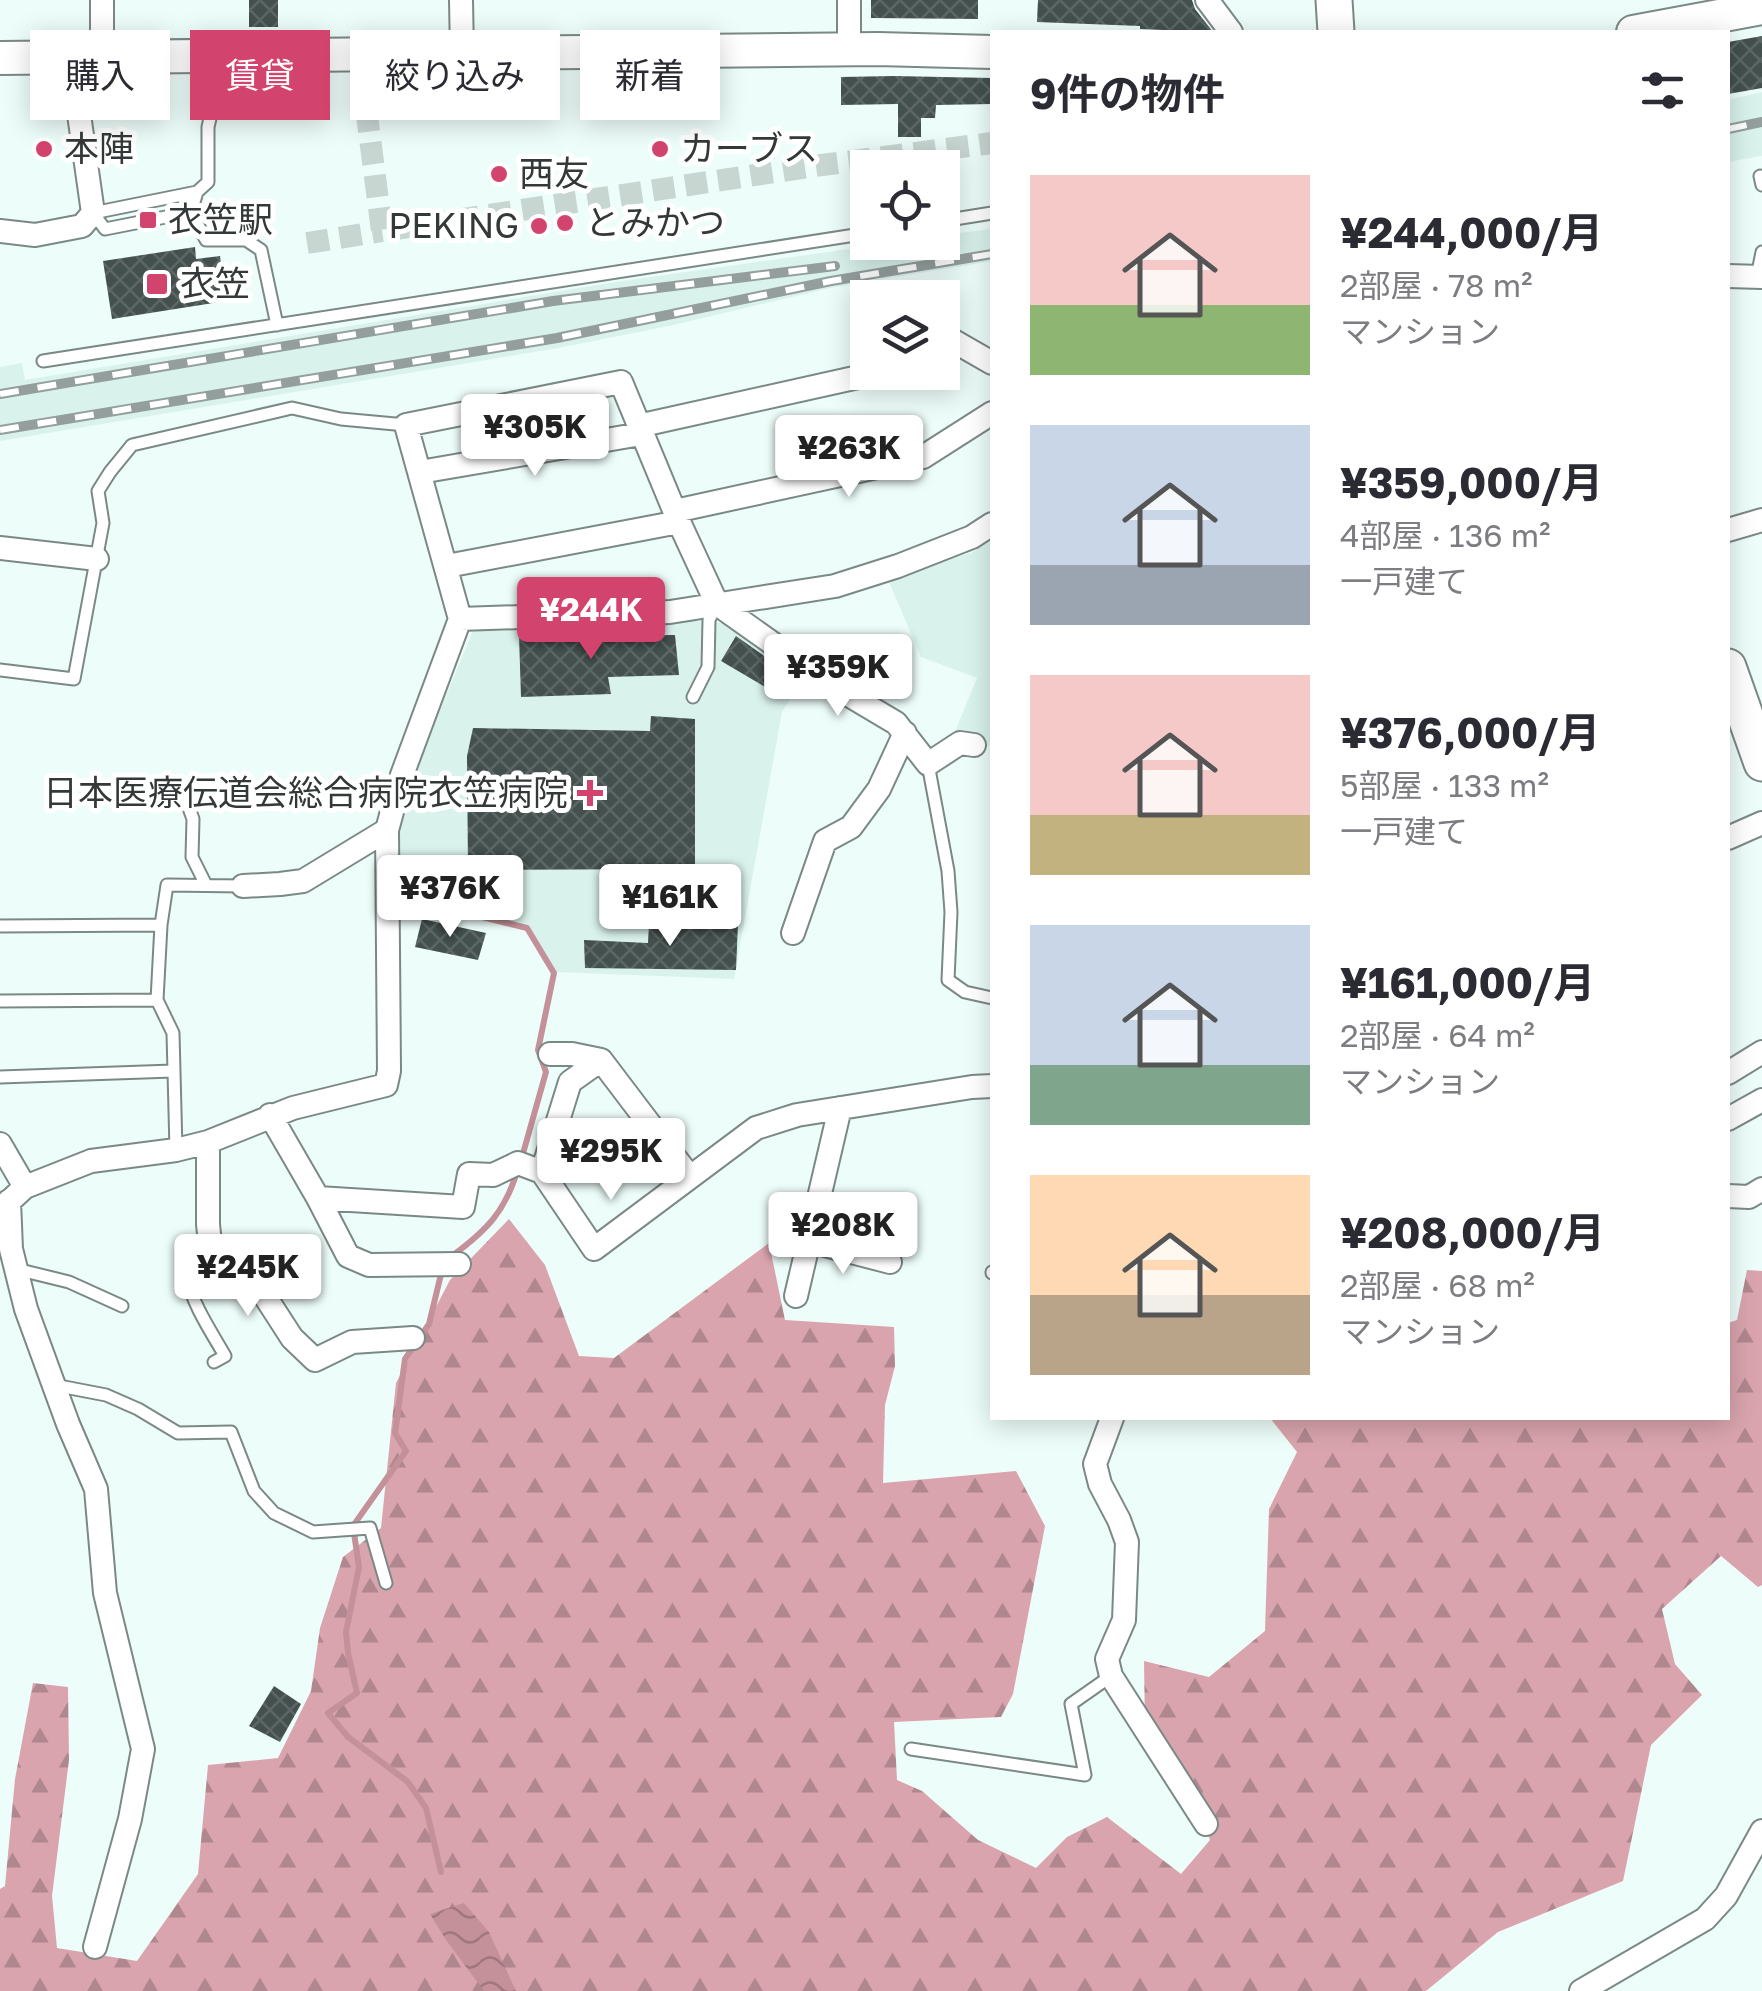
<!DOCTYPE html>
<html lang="ja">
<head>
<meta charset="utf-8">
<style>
  body { margin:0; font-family:"Golos Text","Noto Sans JP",sans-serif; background:#f2f2f3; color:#2b2b33; height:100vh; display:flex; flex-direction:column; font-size:38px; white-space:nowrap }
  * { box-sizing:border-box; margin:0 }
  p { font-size:32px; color:#7c7c81 }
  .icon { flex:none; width:55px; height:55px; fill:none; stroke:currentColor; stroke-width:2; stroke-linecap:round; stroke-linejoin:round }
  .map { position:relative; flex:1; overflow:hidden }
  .side { position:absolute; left:990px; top:30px; width:740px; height:1390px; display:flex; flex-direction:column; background:#fff; border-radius:0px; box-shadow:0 5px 25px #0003 }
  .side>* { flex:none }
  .guide { position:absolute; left:30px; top:30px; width:810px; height:90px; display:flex; gap:20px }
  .buttons { position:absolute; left:850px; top:150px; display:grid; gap:20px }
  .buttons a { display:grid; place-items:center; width:110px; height:110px; border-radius:0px; background:#fff; box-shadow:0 5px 25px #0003; font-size:50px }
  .price { position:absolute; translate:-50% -85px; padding:0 22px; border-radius:10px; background:#fff; color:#222; font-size:32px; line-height:65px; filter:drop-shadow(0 2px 5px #0008) }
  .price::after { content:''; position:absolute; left:50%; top:60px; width:30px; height:22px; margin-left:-15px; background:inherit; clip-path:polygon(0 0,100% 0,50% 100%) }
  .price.current { background:#d2446d; color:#fff }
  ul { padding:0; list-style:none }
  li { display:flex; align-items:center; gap:30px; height:250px; padding:0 40px }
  li span { display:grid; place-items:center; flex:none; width:280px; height:200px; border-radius:0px; color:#555 }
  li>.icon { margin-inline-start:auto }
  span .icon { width:120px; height:120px; fill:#fffc; stroke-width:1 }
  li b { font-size:42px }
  h2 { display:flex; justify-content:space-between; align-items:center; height:120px; padding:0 40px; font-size:42px }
  .pill { padding:0 35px; border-radius:0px; background:#fff; box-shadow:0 5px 25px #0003; font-size:35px; line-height:90px }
  .pill.current { background:#d2446d; color:#fff }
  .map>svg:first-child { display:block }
  .built { fill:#daf2ec }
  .forest { fill:url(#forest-firs) }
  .water { fill:url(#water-waves) }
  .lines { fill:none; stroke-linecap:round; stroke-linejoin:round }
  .stream { stroke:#c49099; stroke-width:6 }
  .building { fill:url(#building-cross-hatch) }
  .street-tunnel { stroke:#c8d6d2; stroke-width:22; stroke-dasharray:22 11; stroke-linecap:butt }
  .lane-casing { stroke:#7b8986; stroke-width:15 }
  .street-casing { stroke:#7b8986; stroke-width:26 }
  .secondary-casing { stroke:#7b8986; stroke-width:36 }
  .primary-casing { stroke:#7b8986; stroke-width:39 }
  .lane { stroke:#fff; stroke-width:11 }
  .street { stroke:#fff; stroke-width:22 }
  .secondary { stroke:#fff; stroke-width:32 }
  .primary { stroke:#fff; stroke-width:35 }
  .rail-casing { stroke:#949f9d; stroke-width:10 }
  .rail { stroke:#fff; stroke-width:6; stroke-dasharray:19; stroke-linecap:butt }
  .poi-dot { fill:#d2446d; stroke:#fff; stroke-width:4 }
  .labels { text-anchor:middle; stroke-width:10; stroke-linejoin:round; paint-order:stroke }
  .poi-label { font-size:35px; fill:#333938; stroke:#fff; text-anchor:start }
</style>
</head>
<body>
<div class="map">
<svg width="1762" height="1991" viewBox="0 0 1762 1991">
  <defs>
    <pattern id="forest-firs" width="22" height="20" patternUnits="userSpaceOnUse" patternTransform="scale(2.5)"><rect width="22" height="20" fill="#d9a4ae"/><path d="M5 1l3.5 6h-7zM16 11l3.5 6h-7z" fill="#b1878f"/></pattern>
    <pattern id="water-waves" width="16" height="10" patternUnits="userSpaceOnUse" patternTransform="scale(2.5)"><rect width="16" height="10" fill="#c49099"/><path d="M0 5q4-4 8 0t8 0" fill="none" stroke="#a0777e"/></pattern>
    <pattern id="building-cross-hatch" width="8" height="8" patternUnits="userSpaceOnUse" patternTransform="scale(2.5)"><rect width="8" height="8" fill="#43504d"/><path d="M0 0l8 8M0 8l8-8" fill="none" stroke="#5c6765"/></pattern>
  </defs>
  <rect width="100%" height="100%" fill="#edfdf9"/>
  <!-- built -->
  <path class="built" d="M1762 92V156L1728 162V100Z
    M992 229V261L830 288 669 326 558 348 0 441V367L22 363 25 380 615 282 892 243 942 242 943 235Z
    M992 540V747L966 738 952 739 977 678 921 657 887 577 971 553Z
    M694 621 738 624 806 674 782 712 734 979 556 972 529 928 397 888V839L425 746 475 626Z"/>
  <!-- forest -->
  <path class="forest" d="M509 1219 545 1265 579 1356 614 1358 769 1243 785 1320 894 1327 895 1366 885 1405 883 1483 1016 1471 1045 1526 1013 1694 1001 1717 894 1722 897 1780 922 1791 978 1840 1036 1868 1067 1837 1107 1817 1181 1874 1210 1840 1186 1772 1145 1729 1144 1661 1209 1677 1265 1631 1269 1509 1297 1452 1270 1418H1728V1323L1737 1320 1747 1270 1762 1271V1585L1758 1587 1721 1556 1662 1609 1675 1664 1702 1695 1651 1745 1623 1881 1498 1932 1426 1991H0V1889L5 1886 15 1779 33 1683 68 1687 69 1760 52 1896 57 1948 137 1961 198 1874 208 1765 278 1758 311 1691 320 1628 343 1557 381 1528 396 1383 450 1280Z"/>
  <!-- water -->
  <path class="water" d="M464 1903 489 1932 516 1991H484L446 1940 430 1914Z"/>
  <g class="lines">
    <!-- stream -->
    <path class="stream" d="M405 898 527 928 554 973 538 1050 546 1072 522 1157
      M452 1256C487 1230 505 1212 518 1169
      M441 1872 426 1808 408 1782 348 1737 328 1713 357 1693 348 1653 346 1632 359 1567 353 1526 406 1451 395 1433 405 1359 429 1324 442 1270"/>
  </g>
  <!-- building -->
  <path class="building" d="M249 0H278V27H249Z
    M871 0H978V19L871 18Z
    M1038 0H1192L1195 9 1213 32 1140 29V26L1037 22Z
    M1762 36V88L1728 94V42Z
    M894 76 992 78V104L936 105 935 118H921V137H898V104L841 105V77Z
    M195 247 196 259 220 256 226 301 112 319 103 261Z
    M675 635 679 675 608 677 611 694 521 697 519 636Z
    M736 636 784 670 772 691 721 661Z
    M651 716 695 719V869L468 870 467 756 473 728 650 731Z
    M422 919 486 933 478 960 415 947Z
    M738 923 736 970 585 968 584 940 648 943 649 924Z
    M274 1686 301 1704 280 1742 249 1726Z"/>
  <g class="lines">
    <!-- street-tunnel -->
    <path class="street-tunnel" d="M362 77 382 231 822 165 992 143
      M307 243 382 231"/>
    <!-- lane casing -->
    <g class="lane-casing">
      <path id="lane" d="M1760 176 1762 185
        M197 192 191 212 105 229 93 213 197 192 208 182V127L224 57
        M191 212 206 240H246L261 250 277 325
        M942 221 992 213
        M1757 277 1762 252
        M43 361 868 233
        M0 670 74 679 103 523 98 491 110 472 132 445 292 408 341 419 406 425
        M693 697 708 667 709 620 717 604
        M928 764 948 871 951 912 948 980 965 992 992 998
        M154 791 185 797 193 819 192 857 206 885
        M0 926 161 925
        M157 1000 173 1033 176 1150
        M0 1001 157 1000 161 925 167 885 243 886
        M0 1077 173 1071
        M210 1244C202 1254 190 1266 189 1280 189 1299 215 1338 225 1356L214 1362
        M16 1269 69 1282 122 1306
        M992 1272V1273
        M54 1385 106 1395 138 1409 178 1433 231 1432 254 1491 274 1513 313 1532 370 1528 386 1583
        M911 1749 1085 1775 1071 1704 1111 1676"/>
    </g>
    <!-- street casing -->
    <g class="street-casing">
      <path id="street" d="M461 0 462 53
        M849 0V49
        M1207 0 1231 32
        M102 58V0
        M0 231 35 235 82 226 93 213 71 58
        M1728 276 1762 277
        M942 338 945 336 992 363
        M638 426 881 372
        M420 472 641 434
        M675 511 923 457 992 413
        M1728 530 1762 520
        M0 548 97 559
        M447 566 679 522
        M460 619 670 612 835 586 898 566 972 537 992 524
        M1728 838 1762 823
        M243 886 280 884 303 881 387 830
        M793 933 825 841 851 827 879 789 905 733
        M550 1054H572L601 1060 689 1176
        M1728 1073 1762 1052
        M270 1115 318 1198 463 1207 469 1174 493 1175 518 1163 542 1172 594 1249 756 1128 797 1115 972 1087 992 1086
        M1728 1119 1762 1100
        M208 1142V1224L210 1244 223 1259 261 1290 292 1338 315 1360 352 1342 413 1338
        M0 1144 25 1187
        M542 1172 570 1082 601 1060
        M1728 1196 1749 1197 1762 1189
        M318 1198 348 1256 369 1265 459 1264
        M9 1201 11 1249 26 1309 68 1424 96 1489 105 1593 143 1749 130 1819 95 1947
        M0 1210 25 1187 91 1161 176 1150 208 1142 293 1108 386 1085 389 1071 387 830 402 775 460 619 406 425 621 382 679 522 717 604 827 682 896 723 928 764 960 743 974 745
        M809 1241 890 1262
        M796 1296 840 1108
        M1112 1418 1095 1464 1100 1484 1119 1520 1127 1542 1124 1620 1107 1659 1111 1676 1206 1824
        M1581 1991 1705 1919 1726 1896 1762 1831"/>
    </g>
    <!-- secondary casing -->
    <g class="secondary-casing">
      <path id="secondary" d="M1633 32 1762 8
        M0 58 878 49 992 52"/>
    </g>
    <!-- primary casing -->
    <g class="primary-casing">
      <path id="primary" d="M1334 0 1336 32
        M1728 667 1762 763"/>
    </g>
    <!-- lane -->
    <use href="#lane" class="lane"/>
    <!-- street -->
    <use href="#street" class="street"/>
    <!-- secondary -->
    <use href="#secondary" class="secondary"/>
    <!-- primary -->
    <use href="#primary" class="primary"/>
    <!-- rail casing -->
    <g class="rail-casing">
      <path id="rail" d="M1728 129 1762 122
        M0 394 553 301 835 266
        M0 430 557 338 831 281 992 254"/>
    </g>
    <!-- rail -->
    <use href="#rail" class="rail"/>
  </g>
  <!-- markers -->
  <g class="poi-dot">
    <circle cx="44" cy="149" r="10"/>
    <circle cx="660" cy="149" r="10"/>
    <circle cx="499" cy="174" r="10"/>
    <rect x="138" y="210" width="20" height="20" rx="5"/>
    <circle cx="565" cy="223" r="10"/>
    <circle cx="539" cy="226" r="10"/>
    <rect x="145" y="272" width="24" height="24" rx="5"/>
    <path d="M585 778h10v10h10v10h-10v10h-10v-10h-10v-10h10z"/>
  </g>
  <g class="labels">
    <!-- poi labels -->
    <g class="poi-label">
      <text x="64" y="161">本陣</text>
      <text x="680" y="161">カーブス</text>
      <text x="519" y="186">西友</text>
      <text x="168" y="232">衣笠駅</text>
      <text x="585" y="235">とみかつ</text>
      <text x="519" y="238" text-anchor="end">PEKING</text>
      <text x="180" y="296">衣笠</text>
      <text x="568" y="805" text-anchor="end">日本医療伝道会総合病院衣笠病院</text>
    </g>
  </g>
</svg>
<div class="buttons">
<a><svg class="icon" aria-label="locate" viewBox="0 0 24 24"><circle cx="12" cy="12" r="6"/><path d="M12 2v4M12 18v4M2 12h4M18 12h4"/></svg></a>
<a><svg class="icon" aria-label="layers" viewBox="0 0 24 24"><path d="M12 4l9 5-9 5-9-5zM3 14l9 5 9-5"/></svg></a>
</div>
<b class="price" style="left:535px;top:479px">¥305K</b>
<b class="price" style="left:849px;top:500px">¥263K</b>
<b class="price current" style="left:591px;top:662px">¥244K</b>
<b class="price" style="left:838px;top:719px">¥359K</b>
<b class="price" style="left:450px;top:940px">¥376K</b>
<b class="price" style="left:670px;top:949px">¥161K</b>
<b class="price" style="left:611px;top:1203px">¥295K</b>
<b class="price" style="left:843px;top:1277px">¥208K</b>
<b class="price" style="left:248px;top:1319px">¥245K</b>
<div class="guide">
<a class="pill">購入</a>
<a class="pill current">賃貸</a>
<a class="pill">絞り込み</a>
<a class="pill">新着</a>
</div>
<section class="side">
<h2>9件の物件<svg class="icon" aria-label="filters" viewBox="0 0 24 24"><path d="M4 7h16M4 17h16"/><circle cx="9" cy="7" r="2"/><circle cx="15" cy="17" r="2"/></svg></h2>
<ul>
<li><span style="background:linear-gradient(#f6c9c9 65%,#8fb573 0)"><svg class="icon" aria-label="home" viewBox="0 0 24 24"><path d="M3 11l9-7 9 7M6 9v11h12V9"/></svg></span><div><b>¥244,000/月</b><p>2部屋 · 78 m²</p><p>マンション</p></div></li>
<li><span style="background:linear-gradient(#c9d6e8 70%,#9aa5b1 0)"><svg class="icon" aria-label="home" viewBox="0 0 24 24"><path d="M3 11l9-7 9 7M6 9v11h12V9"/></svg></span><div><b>¥359,000/月</b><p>4部屋 · 136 m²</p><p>一戸建て</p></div></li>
<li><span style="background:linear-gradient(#f6c9c9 70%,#c2b280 0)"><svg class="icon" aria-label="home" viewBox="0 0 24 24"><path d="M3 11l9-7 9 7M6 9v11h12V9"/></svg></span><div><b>¥376,000/月</b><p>5部屋 · 133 m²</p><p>一戸建て</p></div></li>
<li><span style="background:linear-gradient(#c9d6e8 70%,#7fa58c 0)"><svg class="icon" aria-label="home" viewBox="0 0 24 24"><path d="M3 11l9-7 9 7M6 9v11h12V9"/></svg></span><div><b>¥161,000/月</b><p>2部屋 · 64 m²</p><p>マンション</p></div></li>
<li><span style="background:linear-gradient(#ffd9b3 60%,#b9a48a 0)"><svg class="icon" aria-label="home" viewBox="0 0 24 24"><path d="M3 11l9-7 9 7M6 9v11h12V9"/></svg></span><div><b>¥208,000/月</b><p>2部屋 · 68 m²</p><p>マンション</p></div></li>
</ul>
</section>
</div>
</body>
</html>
